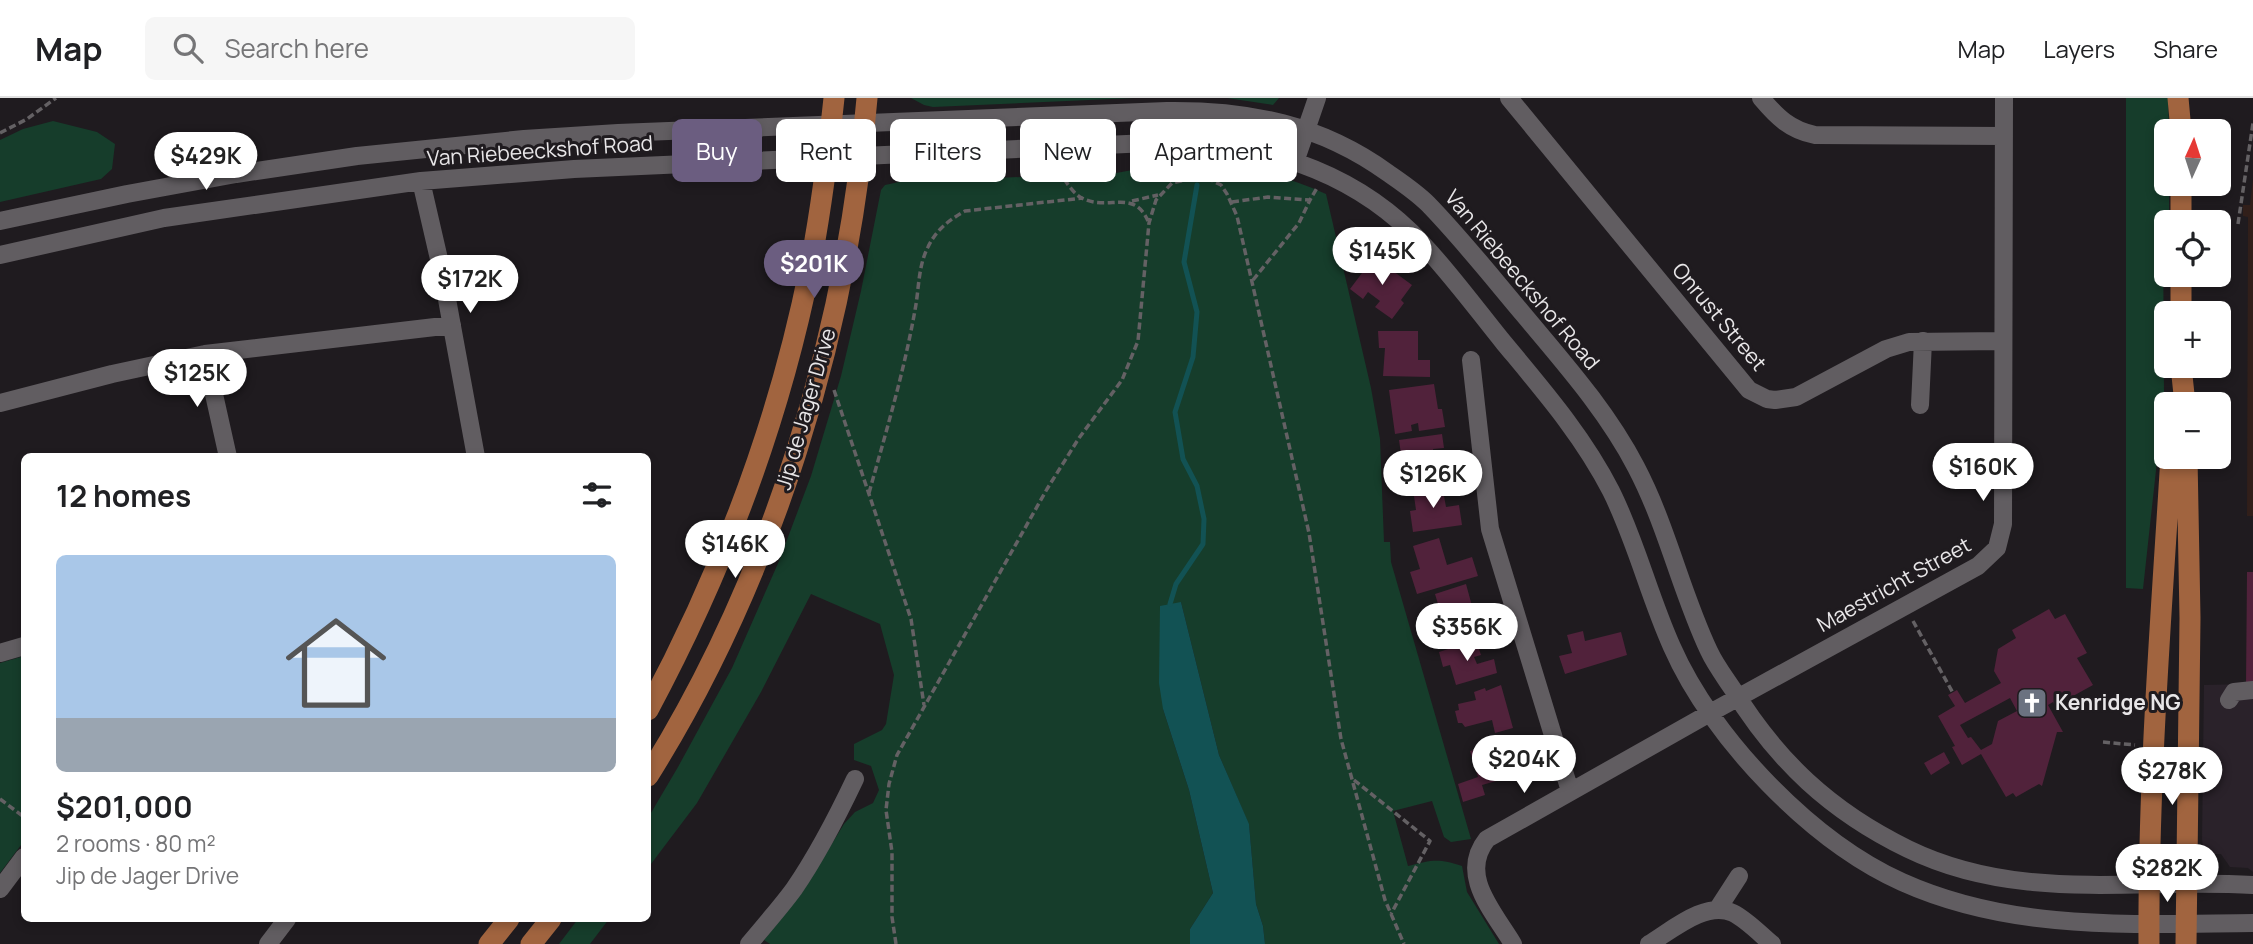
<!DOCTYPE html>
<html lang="en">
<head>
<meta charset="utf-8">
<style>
  body { margin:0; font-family:Manrope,sans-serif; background:#f6f6f6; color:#202124; height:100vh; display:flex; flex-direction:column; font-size:26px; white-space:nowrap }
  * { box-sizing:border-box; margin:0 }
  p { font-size:23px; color:#757577 }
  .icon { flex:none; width:38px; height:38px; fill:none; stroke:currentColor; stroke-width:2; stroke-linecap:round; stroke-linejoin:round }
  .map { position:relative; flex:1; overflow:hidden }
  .details { position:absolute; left:21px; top:355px; width:630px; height:469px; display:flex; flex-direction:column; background:#fff; border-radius:10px; box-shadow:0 4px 10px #0003 }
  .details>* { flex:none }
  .hud { position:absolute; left:672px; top:21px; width:665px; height:63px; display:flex; gap:14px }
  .needle { width:46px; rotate:3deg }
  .buttons { position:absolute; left:2154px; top:21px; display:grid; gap:14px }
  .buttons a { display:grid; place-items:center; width:77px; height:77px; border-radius:10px; background:#fff; box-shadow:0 4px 10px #0003; font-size:35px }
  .price { position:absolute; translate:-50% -60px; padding:0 16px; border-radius:24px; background:#fff; color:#222; font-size:23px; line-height:46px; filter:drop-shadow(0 2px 4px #0008) }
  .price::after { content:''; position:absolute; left:50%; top:42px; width:21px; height:16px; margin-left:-10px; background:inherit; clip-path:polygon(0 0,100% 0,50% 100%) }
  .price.active { background:#6b5d80; color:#fff }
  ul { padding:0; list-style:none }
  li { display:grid; align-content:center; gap:14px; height:371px; padding:0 35px }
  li+li { border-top:2px solid #e0e0e0 }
  li span { display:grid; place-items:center; height:217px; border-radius:10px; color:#555 }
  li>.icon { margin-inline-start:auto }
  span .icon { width:126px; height:126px; fill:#fffc; stroke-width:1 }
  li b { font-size:30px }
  h2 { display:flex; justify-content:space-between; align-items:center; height:84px; padding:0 35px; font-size:30px }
  .tag { padding:0 24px; border-radius:10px; background:#fff; box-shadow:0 4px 10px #0003; font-size:24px; line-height:63px }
  .tag.active { background:#6b5d80; color:#fff }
  header { display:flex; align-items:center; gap:42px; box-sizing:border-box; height:98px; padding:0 35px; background:#fff; border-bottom:2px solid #e0e0e0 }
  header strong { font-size:33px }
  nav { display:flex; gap:38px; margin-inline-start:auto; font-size:24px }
  .search { width:490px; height:63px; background:#f6f6f6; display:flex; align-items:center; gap:18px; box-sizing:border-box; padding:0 24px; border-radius:10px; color:#757577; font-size:26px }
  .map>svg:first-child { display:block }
  .built { fill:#2a222a }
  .education { fill:#311f1a }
  .green { fill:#163d2b }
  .water { fill:#125254 }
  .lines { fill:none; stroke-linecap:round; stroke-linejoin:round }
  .stream { stroke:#125254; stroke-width:5 }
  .building { fill:#51223b; fill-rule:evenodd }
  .path { stroke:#646164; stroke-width:3.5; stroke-dasharray:7 3.5; stroke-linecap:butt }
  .minor { stroke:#615d61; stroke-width:18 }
  .major { stroke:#a1643f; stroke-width:21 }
  .labels { text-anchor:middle; stroke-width:6; stroke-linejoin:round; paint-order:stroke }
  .street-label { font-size:21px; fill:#e8e6e8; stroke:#1f1b1f }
  .poi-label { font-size:21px; font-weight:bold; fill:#e8e6e8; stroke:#1f1b1f; text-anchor:start }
</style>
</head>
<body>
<header>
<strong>Map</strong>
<div class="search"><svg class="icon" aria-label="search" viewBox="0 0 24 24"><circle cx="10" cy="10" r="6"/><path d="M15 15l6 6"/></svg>Search here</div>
<nav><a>Map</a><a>Layers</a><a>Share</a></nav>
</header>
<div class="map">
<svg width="2253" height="846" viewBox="0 0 2253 846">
  <rect width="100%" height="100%" fill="#1f1b1f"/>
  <!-- built -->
  <path class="built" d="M2246 586 2253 587V774L2248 770 2230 769 2221 756H2208L2203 750 2202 741 2204 587Z"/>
  <!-- education -->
  <path class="education" d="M2253 81V418H2247L2248 119 2243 118V107H2250Z"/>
  <!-- green -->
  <path class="green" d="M911 0H1134L933 9 924 7Z
    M1227 0H1279L1273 7Z
    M2126 0H2168L2169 33H2166V86H2169V119L2163 120 2164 299 2143 491 2126 490Z
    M53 23 97 34 115 46 112 71 101 81 0 104V42L23 31Z
    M1200 64C1245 67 1286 78 1326 96L1371 290 1380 341 1384 444H1390L1391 464 1471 741 1451 744 1444 739 1432 703 1393 713 1408 768C1431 762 1439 760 1462 768L1467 794 1499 846H1265L1263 828 1256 806 1249 727 1219 657 1181 504 1163 611 1189 692 1213 795 1190 831V846H770L764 842 803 793 844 726 855 714 873 705 879 692 871 668 854 662V646L882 632 886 626 894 577 880 526 811 496 761 594 697 705 648 770V720L678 669 732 570 779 463 811 378 841 278 861 193 881 92 885 87 899 84 1116 75 1166 66Z
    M24 558V743L0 775V565Z
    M578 821H609L590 846H559Z"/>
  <!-- water -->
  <path class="water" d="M1181 504 1219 657 1249 726 1256 806 1263 828 1265 846H1190V831L1213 795 1189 692 1163 611 1159 585 1160 508Z"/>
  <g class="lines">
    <!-- stream -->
    <path class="stream" d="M1170 506 1176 486 1203 446 1204 421 1197 388 1183 361 1175 314 1193 259 1197 214 1184 164 1197 87"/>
  </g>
  <!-- building -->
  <path class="building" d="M1374 159 1412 187 1401 202 1404 205 1392 221 1375 209 1380 203 1368 194 1363 201 1350 191Z
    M1378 233H1418V262H1430V279L1383 278 1385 250H1379Z
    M1434 286 1438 311H1442L1445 329 1419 333 1418 325 1411 327 1412 333 1395 336 1389 292Z
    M1442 336 1444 350 1433 351 1434 358 1450 356 1453 378 1397 386 1394 368H1399L1397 356H1401L1399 342Z
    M1442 387 1446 409 1459 407 1462 427 1413 434 1410 413 1416 412 1413 391Z
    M1439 440 1447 467 1472 459 1478 478 1417 496 1410 474 1420 471 1413 448Z
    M2247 474H2253V587H2246Z
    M1466 486 1472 508 1461 511 1462 516 1477 512 1483 531 1448 541 1445 527 1442 528 1440 521 1434 522 1435 525 1430 527 1425 511 1438 506 1435 496Z
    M2049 511 2055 521 2065 516 2087 555 2077 560 2093 587 2055 608 2053 604 2048 607 2063 634H2057L2042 688 2039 686 2016 699 2013 695 2006 699 1981 656 1962 667 1952 649 1955 648 1938 618 1955 608 1948 597 1957 592 1965 605 2001 585 1994 573 1998 551 2016 540 2012 532ZM2010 600 2017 613 1998 623 1992 646 1981 652 1971 639 1968 640 1960 627Z
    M1583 533 1585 543 1621 534 1627 557 1565 576 1559 558 1572 555 1567 537Z
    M1476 542 1481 557 1474 559 1477 566 1494 561 1497 575 1456 587 1450 567 1443 569 1439 554Z
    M1501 587 1513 630 1495 635 1492 622 1465 629 1462 625H1458L1455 613 1459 612 1458 606 1476 602 1474 594 1485 590 1486 593Z
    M1491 647 1495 661 1514 654 1521 676 1482 687 1485 697 1463 704 1458 686 1478 679 1470 653Z
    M1944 654 1950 665 1931 677 1924 665Z"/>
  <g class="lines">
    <!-- path -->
    <path class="path" d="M0 35 27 21 56 0
      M1059 72C1064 81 1071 93 1080 99 1107 115 1133 89 1148 123
      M1132 103 1158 97
      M1232 104 1268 99 1310 102 1317 90
      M2238 126 2253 25
      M1253 182 1299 125 1310 102
      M834 292 911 521 924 607
      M869 395C886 334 904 274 915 212 919 192 918 168 928 149 936 132 949 122 965 113L1083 100
      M1913 523 1953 595
      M2103 644 2135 647
      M1354 682 1430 743 1391 816
      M0 701 24 719
      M896 846 892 819V754L886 712 889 686 897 657 1047 391 1079 340 1122 282 1138 243 1149 125 1156 102 1172 85 1191 81 1211 82 1221 87 1227 96 1237 118 1309 435 1341 641 1385 802 1404 846"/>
    <!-- minor -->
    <path class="minor" d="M1509 0 1749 292 1767 301 1775 302 1796 299 1886 251 1909 244 2003 243
      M1761 0C1777 19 1790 32 1815 37L2004 38
      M1295 64 1317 0
      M421 83 442 174 476 359
      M0 123 127 96 236 76 357 58 524 41 618 35 1167 13C1249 12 1320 26 1388 75 1401 84 1416 94 1428 106 1462 141 1492 179 1524 217 1564 265 1607 313 1636 369 1667 428 1681 494 1709 553 1715 566 1724 578 1732 590 1777 663 1830 713 1908 751 2019 805 2135 780 2253 787
      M0 157 164 120 421 83 574 71 1171 44C1260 45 1346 71 1411 134 1445 168 1474 208 1504 245 1543 292 1583 338 1611 393 1636 443 1649 498 1672 549 1712 640 1811 743 1902 784 2013 834 2134 826 2253 825
      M205 256 228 359
      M1471 262 1490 431 1570 693
      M0 305 112 276 205 256 452 227
      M1920 307 1923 243
      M0 555 24 548
      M2229 602 2234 594 2253 592
      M0 791 24 759
      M1717 812 1739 778
      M268 846 287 821
      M749 846C764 828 780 810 794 791 818 756 837 719 855 681
      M1513 846C1494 814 1458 777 1487 741L1710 615 1978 468 1997 450 2003 426 2004 0
      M1649 846C1671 833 1706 802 1733 815 1747 822 1760 836 1772 846"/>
    <!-- major -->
    <path class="major" d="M2178 0 2181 33
      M2181 124V86
      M2181 177V215
      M2181 268 2185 306
      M648 612C723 472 779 324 810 169 821 113 828 57 834 0
      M648 678C773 478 847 235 867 0
      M489 846 509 821
      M531 846 551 821
      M2149 846C2148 683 2161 521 2171 359
      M2186 846 2190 520 2187 359"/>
  </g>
  <!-- icons -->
  <defs>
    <g id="church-square" transform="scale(1.575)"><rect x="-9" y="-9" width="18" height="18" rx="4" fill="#6b7280" stroke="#1f1b1f"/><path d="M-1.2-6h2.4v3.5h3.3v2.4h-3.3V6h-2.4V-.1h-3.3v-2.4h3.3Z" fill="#fff"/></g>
  </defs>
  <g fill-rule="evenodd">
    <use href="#church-square" x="2032" y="605"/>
  </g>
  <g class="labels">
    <!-- street labels -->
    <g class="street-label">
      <text transform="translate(540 53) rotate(-4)" y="7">Van Riebeeckshof Road</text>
      <text transform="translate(1522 182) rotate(50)" y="7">Van Riebeeckshof Road</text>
      <text transform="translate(1719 219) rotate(50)" y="7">Onrust Street</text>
      <text transform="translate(806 311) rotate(-74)" y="7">Jip de Jager Drive</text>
      <text transform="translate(1894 487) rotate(-29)" y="7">Maestricht Street</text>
    </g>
    <!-- poi labels -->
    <g class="poi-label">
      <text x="2055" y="612">Kenridge NG</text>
    </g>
  </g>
</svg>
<div class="buttons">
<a><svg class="needle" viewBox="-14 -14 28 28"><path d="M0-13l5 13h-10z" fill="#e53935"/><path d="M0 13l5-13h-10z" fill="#757577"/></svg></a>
<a><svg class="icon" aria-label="locate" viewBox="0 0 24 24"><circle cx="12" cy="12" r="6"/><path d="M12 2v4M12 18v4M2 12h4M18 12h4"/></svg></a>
<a>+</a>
<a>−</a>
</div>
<b class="price" style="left:206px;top:94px">$429K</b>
<b class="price" style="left:1382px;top:189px">$145K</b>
<b class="price active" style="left:814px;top:202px">$201K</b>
<b class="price" style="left:470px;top:217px">$172K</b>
<b class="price" style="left:197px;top:311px">$125K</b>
<b class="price" style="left:1983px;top:405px">$160K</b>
<b class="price" style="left:1433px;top:412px">$126K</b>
<b class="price" style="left:735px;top:482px">$146K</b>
<b class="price" style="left:1467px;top:565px">$356K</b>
<b class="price" style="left:1524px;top:697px">$204K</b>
<b class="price" style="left:2172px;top:709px">$278K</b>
<b class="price" style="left:2167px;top:806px">$282K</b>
<div class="hud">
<a class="tag active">Buy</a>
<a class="tag">Rent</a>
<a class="tag">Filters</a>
<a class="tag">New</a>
<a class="tag">Apartment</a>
</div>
<section class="details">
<h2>12 homes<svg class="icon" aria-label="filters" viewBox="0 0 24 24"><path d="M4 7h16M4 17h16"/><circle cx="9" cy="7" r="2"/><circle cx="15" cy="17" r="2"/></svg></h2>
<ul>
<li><span style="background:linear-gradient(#a9c7e8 75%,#9aa5b1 0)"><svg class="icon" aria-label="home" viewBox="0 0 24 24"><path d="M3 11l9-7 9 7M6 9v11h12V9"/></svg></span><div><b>$201,000</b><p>2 rooms · 80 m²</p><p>Jip de Jager Drive</p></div></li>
</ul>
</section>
</div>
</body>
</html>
